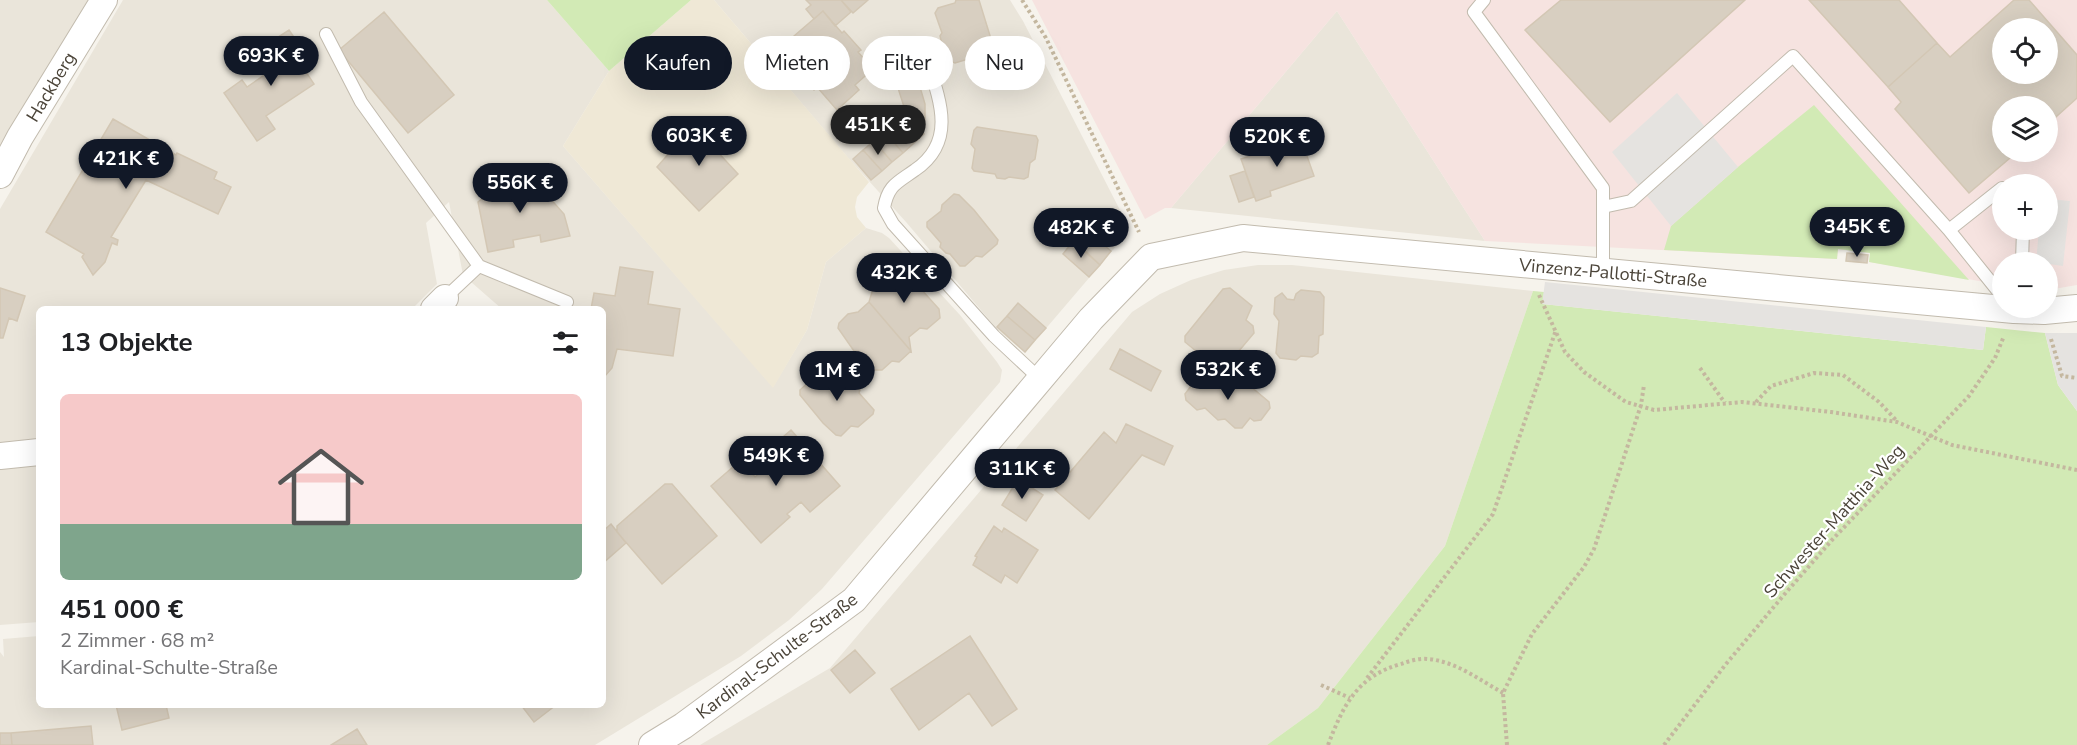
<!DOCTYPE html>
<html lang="de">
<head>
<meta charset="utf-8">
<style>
  body { margin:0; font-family:"Nunito Sans",sans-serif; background:#f6f6f6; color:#202124; height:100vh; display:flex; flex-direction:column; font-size:22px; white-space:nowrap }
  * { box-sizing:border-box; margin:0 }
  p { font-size:20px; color:#757577 }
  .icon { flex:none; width:33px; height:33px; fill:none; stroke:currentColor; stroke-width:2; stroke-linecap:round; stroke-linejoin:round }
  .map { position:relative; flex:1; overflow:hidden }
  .side { position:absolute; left:36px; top:306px; width:570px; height:402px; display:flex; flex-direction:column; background:#fff; border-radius:9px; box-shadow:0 6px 24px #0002 }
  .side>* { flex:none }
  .banner { position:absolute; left:624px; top:36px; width:570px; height:54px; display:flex; gap:12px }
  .fabs { position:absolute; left:1992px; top:18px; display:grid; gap:12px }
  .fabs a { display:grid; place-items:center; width:66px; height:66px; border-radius:50%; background:#fff; box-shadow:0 6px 24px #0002; font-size:30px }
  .price { position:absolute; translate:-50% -51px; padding:0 14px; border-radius:21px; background:#111827; color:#fff; font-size:20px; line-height:39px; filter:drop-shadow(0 2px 3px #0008) }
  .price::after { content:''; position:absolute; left:50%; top:36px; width:18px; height:14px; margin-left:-9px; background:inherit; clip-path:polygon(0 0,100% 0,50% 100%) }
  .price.selected { background:#222; color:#fff }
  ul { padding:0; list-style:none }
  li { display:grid; align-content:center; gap:12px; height:318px; padding:0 24px }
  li+li { border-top:2px solid #e0e0e0 }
  li span { display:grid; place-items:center; height:186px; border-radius:9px; color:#555 }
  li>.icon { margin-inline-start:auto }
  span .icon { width:108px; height:108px; fill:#fffc; stroke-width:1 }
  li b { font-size:26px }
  h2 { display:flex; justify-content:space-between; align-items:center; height:72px; padding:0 24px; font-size:26px }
  .chip { padding:0 21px; border-radius:27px; background:#fff; box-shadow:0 6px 24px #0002; font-size:21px; line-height:54px }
  .chip.selected { background:#111827; color:#fff }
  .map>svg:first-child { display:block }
  .residential { fill:#eae5da }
  .education { fill:#efe8d6 }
  .medical { fill:#f6e3e0; fill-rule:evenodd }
  .green { fill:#d2eab5 }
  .parking { fill:#e5e3e0 }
  .building { fill:#d8cfc1; stroke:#d3c7b4; stroke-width:1.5; fill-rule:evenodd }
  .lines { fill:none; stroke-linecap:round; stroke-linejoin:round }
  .lane-casing { stroke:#c2bbae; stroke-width:14 }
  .street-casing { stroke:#c2bbae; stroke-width:28 }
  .path { stroke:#c4b79f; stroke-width:4; stroke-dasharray:3 3; stroke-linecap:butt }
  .lane { stroke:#fff; stroke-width:12 }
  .street { stroke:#fff; stroke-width:26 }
  .labels { text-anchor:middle; stroke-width:4.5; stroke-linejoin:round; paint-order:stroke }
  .street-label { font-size:18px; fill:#4b4439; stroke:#fff }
</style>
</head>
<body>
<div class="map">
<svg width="2077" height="745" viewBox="0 0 2077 745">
  <rect width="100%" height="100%" fill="#f6f3ec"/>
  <!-- residential -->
  <path class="residential" d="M0 0H88L0 149Z
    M123 0H547L609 71 563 146 773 387 807 330 826 262 866 228 882 233 889 238 960 315 997 362 1002 370 1000 382 822 589 789 620 741 656 595 745H0V652L4 657 3 639 39 636V705H603V309H502L463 275 449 202 426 223 437 284 412 309H39V442L0 444V209Z
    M714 0H1010L1023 21 1122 214 1124 230 1118 244 1025 353 997 329 906 222 850 160Z
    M1337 11 1485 241 1171 208Z
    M1258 265H1292L1533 291 1445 546 1318 708 1267 745H700L830 668 1132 312 1160 294 1191 280 1224 270Z
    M39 465V622L0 625V468Z"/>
  <!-- education -->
  <path class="education" d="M691 0H714L869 182 857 197 855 207 857 217 866 228 826 262 807 330 773 388 563 146 609 71Z"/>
  <!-- medical -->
  <path class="medical" d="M1032 0H2077V285L2048 290V262H2002V285L1870 262V253L1838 249 1837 259 1485 241 1337 11 1171 208H1165L1145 219ZM2002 28H2048V74H2002ZM2002 106H2048V152H2002ZM2002 184H2048V230H2002Z"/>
  <!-- green -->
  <path class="green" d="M547 0H691L609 71Z
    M1814 105 1969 280 1869 262 1870 253 1838 249 1837 259 1664 250 1671 226 1738 167Z
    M1533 291 1544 292 1543 304 1983 350 1986 327 2045 333 2058 385 2077 411V745H1267L1318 708 1445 546Z"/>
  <!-- parking -->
  <path class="parking" d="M1677 93 1738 167 1671 226 1612 152Z
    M2048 199 2070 201 2063 266 2036 262 2039 230H2048Z
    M1545 282 1986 327 1983 350 1542 304Z
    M2045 333H2077V411L2058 385Z"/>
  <!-- building -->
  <path class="building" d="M806 0H841L851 12 835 26 823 11 814 19 806 9 811 5Z
    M841 0H868L853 13Z
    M956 0H979L995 52 993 56 974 62 968 59 955 63 950 61 946 46 942 44 940 36 942 33 935 13 938 8 955 3Z
    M1561 0H1745L1610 122 1525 30Z
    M1809 0H1899L1937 43 1888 87Z
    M2014 0H2029L2077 55V98L2048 124V106H2002V152H2017L1969 193 1895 109 1901 102 1888 87 1937 43 1950 57ZM2002 28H2048V74H2002Z
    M823 11 842 33 844 31 861 50 858 52 873 69 855 85 859 90 837 110 817 87 814 90 799 73 802 71 787 54 800 43 794 36Z
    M384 12 454 95 408 133 339 50Z
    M289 30 304 52 296 57 314 84 266 116 275 129 257 141 224 93 242 80 247 87 279 65 266 45Z
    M910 53 925 104V120L920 131 906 113 889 60Z
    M906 113 924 134 913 144 895 123Z
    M113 119 176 155 177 153 217 172 214 179 231 187 218 214 146 180 111 237 118 240 117 245 112 243 105 262 93 275 82 257 84 254 46 232Z
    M707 120 723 137 713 147 738 174 699 211 657 167 672 150 674 151Z
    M895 123 913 144 903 153 884 131Z
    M977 127 1036 136 1038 140 1035 159 1030 163 1028 177 1024 179 1009 177 1005 179 997 178 995 174 974 171 972 168 975 149 971 144 974 130Z
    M884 131 903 153 892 162 874 141Z
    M1301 139 1314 176 1270 191 1271 196 1256 201 1241 159Z
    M874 141 892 162 882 171 863 150Z
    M863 150 882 171 871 180 853 159Z
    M1245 171 1254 197 1239 202 1230 176Z
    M515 172 526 184 532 178 564 214 570 236 541 242 540 235 513 240 514 247 488 252 478 202Z
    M954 194 959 195 974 210 998 240 997 244 982 257 976 256 965 266H960L950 254 946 253 940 247 941 243 927 227V222L941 211 942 205Z
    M1093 236 1111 251 1100 265 1082 249Z
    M1074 240 1100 265 1089 277 1063 254Z
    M1847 253 1868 255 1867 263 1846 261Z
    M901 266 910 277H914L921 285 920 288 939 309 940 318 927 329 920 328 909 337 911 351 869 302 873 289 879 283 881 278 894 267Z
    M620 267 653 272 648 304 680 309 673 356 617 349 612 368 605 376 603 374V309H591L594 293 615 296Z
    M0 288 25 296 17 321 9 318 3 338H0Z
    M1230 288 1252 306 1246 320 1253 326 1254 333 1233 358H1227L1219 352 1214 360H1207L1185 342V336L1223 289Z
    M1301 290 1320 292 1324 297 1323 334 1319 336 1318 353 1312 357 1301 356 1296 360 1280 358 1276 353 1279 321 1274 314 1275 298 1282 293 1287 299 1294 300 1296 294Z
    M869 302 911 351 899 362 892 361 882 370H874L858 351H854L838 328 839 323 848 314 858 312Z
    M1018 303 1046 328 1035 340 1007 316Z
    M1007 316 1035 340 1025 352 997 327Z
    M1120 349 1161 371 1151 391 1110 369Z
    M832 367 837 368 850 383H854L860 390 859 393 874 410 873 414 858 427 851 426 841 436 836 435 823 423 800 395V390L811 380H817Z
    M1198 377H1205L1213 383 1216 379H1221L1225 383 1231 382 1235 385 1238 381H1244L1269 402 1270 408 1261 420 1254 421 1250 418 1242 428H1235L1225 419 1218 420 1205 408 1197 410 1186 400 1185 394Z
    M1126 424 1173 446 1164 465 1142 455 1089 519 1055 490 1104 432 1116 443Z
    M791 430 840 486 810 512 801 502 787 514 790 517 761 543 711 486 741 460 755 477 769 465 761 456Z
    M1018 479 1043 495 1026 521 1002 505Z
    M665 484H672L717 536 662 584 617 532V526Z
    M611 524 626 543 603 563V531Z
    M994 526 1002 532 1004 528 1038 550 1017 583 1005 575 1001 583 973 565 977 557 975 556Z
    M37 636H39V664Z
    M970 636 1017 709 992 726 969 693 919 730 891 689Z
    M855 650 875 673 850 693 831 670Z
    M116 705H166L169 718 122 730Z
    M521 705H556L534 722Z
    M91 726 93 745H12L11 733Z
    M357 729 367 745H331Z
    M0 733H11L12 745H0Z"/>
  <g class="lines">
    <!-- lane casing -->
    <g class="lane-casing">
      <path id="lane" d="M1484 0 1474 12 1603 188V273
        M326 34 361 102 479 266 445 298
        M925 55C938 95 959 140 915 170 897 183 888 185 884 208L893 224 994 336 1040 379
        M1603 207 1631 201 1793 56 1949 230 2002 296
        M1949 230 2002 188
        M2022 262 2023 230
        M479 266 567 302"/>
    </g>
    <!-- street casing -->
    <g class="street-casing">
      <path id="street" d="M0 175 20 137 104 0
        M434 309 445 298
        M0 456 39 452
        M652 745 683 726 854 600 1091 319 1151 257 1243 238 2014 310 2044 311 2077 308"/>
    </g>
    <!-- path -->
    <path class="path" d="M1022 0 1046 38 1139 232
      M1539 295 1565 352 1584 372 1626 402 1654 410 1742 402 1831 412 1897 422 1952 445 2077 470
      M2051 339 2062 376 2077 378
      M1700 368 1725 403
      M1756 402 1771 386 1814 373 1843 375 1879 402 1896 420
      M1367 678 1493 514 1556 330
      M1321 685 1350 698
      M1328 745C1343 706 1357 676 1401 664 1409 661 1419 658 1428 659 1455 661 1480 680 1503 693
      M1507 745 1503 693 1532 634 1584 567 1594 549 1641 405 1644 385
      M1664 745 1726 664 1783 596 1832 540 1969 396 1995 358 2004 336"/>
    <!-- lane -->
    <use href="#lane" class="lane"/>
    <!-- street -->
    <use href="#street" class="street"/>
  </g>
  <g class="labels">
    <!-- street labels -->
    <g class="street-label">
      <text transform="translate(51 87) rotate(-59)" y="6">Hackberg</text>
      <text transform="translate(1613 273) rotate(5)" y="6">Vinzenz-Pallotti-Straße</text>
      <text transform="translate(1834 521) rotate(-48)" y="6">Schwester-Matthia-Weg</text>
      <text transform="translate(777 656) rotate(-37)" y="6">Kardinal-Schulte-Straße</text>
    </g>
  </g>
</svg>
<div class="fabs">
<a><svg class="icon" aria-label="locate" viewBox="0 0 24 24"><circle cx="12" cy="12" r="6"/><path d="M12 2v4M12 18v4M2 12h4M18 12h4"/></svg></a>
<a><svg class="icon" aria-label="layers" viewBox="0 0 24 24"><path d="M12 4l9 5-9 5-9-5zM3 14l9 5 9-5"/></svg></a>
<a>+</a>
<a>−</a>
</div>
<b class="price" style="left:271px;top:87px">693K €</b>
<b class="price selected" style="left:878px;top:156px">451K €</b>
<b class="price" style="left:699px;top:167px">603K €</b>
<b class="price" style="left:1277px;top:168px">520K €</b>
<b class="price" style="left:126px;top:190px">421K €</b>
<b class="price" style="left:520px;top:214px">556K €</b>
<b class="price" style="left:1857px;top:258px">345K €</b>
<b class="price" style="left:1081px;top:259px">482K €</b>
<b class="price" style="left:904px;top:304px">432K €</b>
<b class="price" style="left:1228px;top:401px">532K €</b>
<b class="price" style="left:837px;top:402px">1M €</b>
<b class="price" style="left:776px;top:487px">549K €</b>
<b class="price" style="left:1022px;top:500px">311K €</b>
<div class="banner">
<a class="chip selected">Kaufen</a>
<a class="chip">Mieten</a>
<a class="chip">Filter</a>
<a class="chip">Neu</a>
</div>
<section class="side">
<h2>13 Objekte<svg class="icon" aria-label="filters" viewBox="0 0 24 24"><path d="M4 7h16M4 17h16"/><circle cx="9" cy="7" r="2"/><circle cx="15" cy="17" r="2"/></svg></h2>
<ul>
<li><span style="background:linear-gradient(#f6c9c9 70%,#7fa58c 0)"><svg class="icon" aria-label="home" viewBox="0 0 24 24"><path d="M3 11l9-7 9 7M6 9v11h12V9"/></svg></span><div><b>451 000 €</b><p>2 Zimmer · 68 m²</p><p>Kardinal-Schulte-Straße</p></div></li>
</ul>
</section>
</div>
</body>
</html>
